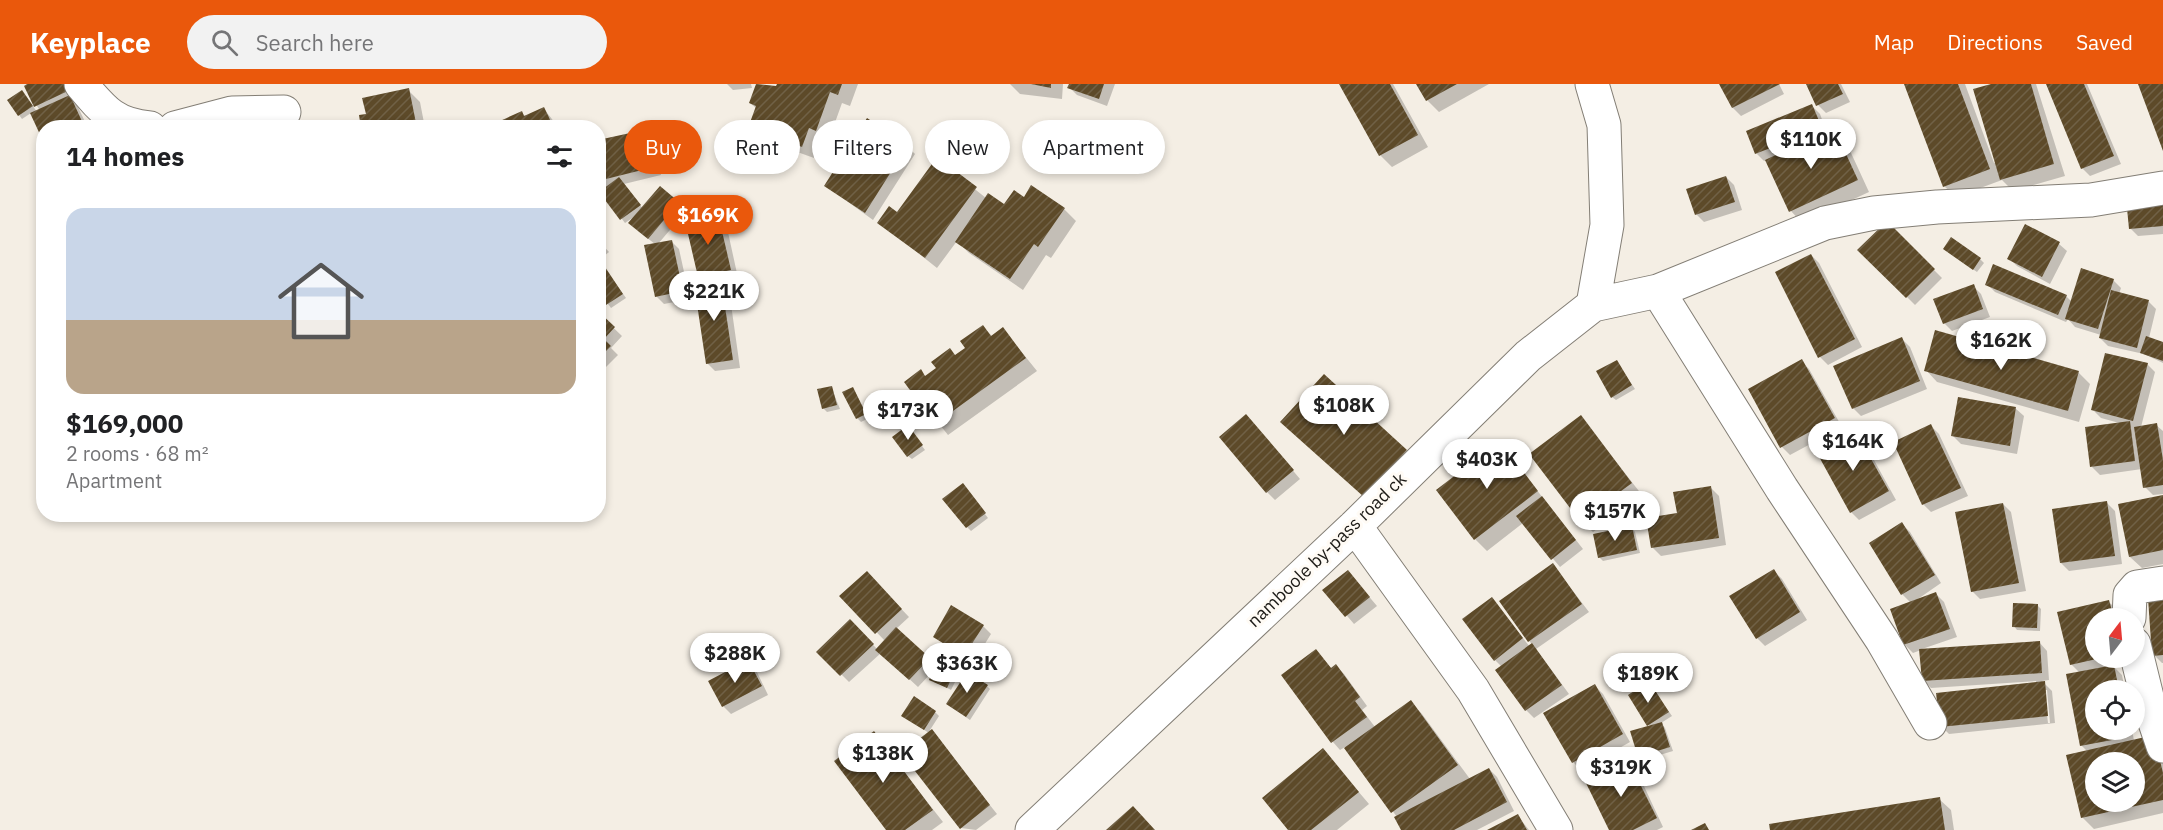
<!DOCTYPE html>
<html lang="en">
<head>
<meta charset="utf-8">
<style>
  body { margin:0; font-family:"IBM Plex Sans",sans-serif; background:#f2f2f2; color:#202124; height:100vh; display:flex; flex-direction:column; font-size:22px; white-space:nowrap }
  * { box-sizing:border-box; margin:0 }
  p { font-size:20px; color:#757577 }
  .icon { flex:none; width:33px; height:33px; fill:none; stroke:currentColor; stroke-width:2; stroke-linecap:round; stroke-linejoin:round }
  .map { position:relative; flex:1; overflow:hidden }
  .details { position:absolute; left:36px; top:36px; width:570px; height:402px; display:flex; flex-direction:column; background:#fff; border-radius:24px; box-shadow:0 3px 9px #0003 }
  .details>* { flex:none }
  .guide { position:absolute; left:624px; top:36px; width:570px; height:54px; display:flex; gap:12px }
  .needle { width:39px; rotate:16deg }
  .tools { position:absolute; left:2085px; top:524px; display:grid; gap:12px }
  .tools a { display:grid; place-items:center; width:60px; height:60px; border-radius:50%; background:#fff; box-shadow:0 3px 9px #0003; font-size:30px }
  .price { position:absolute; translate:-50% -51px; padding:0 14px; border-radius:21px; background:#fff; color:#222; font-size:20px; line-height:39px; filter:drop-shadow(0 2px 3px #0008) }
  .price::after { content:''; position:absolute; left:50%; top:36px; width:18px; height:14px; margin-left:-9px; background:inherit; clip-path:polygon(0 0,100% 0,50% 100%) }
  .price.active { background:#ea580c; color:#fff }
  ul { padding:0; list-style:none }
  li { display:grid; align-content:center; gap:12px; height:318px; padding:0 30px }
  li+li { border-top:2px solid #e0e0e0 }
  li span { display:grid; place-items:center; height:186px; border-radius:18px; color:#555 }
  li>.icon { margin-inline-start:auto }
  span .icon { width:108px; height:108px; fill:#fffc; stroke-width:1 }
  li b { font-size:26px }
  h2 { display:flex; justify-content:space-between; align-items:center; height:72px; padding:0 30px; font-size:26px }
  .chip { padding:0 21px; border-radius:27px; background:#fff; box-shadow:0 3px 9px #0003; font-size:21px; line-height:54px }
  .chip.active { background:#ea580c; color:#fff }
  header { display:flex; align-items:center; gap:36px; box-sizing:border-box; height:84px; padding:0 30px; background:#ea580c; color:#fff }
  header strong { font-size:28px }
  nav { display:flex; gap:33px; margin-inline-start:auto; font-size:21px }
  .search { width:420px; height:54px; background:#f2f2f2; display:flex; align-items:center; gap:15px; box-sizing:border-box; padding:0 21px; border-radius:33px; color:#757577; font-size:22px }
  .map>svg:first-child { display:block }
  .shadow { fill:#0003; fill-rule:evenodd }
  .building { fill:url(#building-hatch); fill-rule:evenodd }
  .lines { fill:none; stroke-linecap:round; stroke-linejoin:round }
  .minor-casing { stroke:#837e75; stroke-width:35 }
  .minor { stroke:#fff; stroke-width:33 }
  .labels { text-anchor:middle; stroke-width:6; stroke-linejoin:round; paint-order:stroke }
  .street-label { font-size:18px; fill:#1d1b17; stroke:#fffbf5 }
</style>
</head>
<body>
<header>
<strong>Keyplace</strong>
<div class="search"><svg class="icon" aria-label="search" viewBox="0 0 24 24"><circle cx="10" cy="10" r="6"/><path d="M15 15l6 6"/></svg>Search here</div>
<nav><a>Map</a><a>Directions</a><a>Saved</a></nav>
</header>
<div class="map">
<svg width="2163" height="746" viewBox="0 0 2163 746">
  <defs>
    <pattern id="building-hatch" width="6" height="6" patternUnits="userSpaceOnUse" patternTransform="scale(1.5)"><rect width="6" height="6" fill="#5d4a29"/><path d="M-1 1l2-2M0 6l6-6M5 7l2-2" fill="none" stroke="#706146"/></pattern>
  </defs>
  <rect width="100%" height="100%" fill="#f4eee4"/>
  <!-- shadow -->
  <path class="shadow" d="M31 0 74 9 68 12 77 21 88 44H44L31 29 22 35 19 31 26 12 37 28 40 27 26 3Z
    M727 0H751L752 4 733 6Z
    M757 0 777 4 779 0H858L850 22 842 19 828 58 821 55 814 74 761 55 749 44 756 24 750 19Z
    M1010 0H1063L1062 15 1020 10Z
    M1070 0H1115L1107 22 1077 11 1069 3Z
    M1341 0H1393L1428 63 1392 83 1380 71Z
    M1418 0H1489L1439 28 1427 16Z
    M1721 0H1779L1784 10 1741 32 1733 24Z
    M1807 0H1841L1850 18 1826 29 1818 21Z
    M1906 0H1965L1994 79H1996V0H2036L2065 92 2013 107 2002 96 1956 113 1944 102Z
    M2047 0H2087L2121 80 2090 92 2082 84Z
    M408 6 420 18 425 44H363L367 31Z
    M1812 22 1820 30 1827 49 1834 46 1846 58 1869 108 1802 139 1791 127 1767 76 1764 77 1756 69Z
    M544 25 559 44H505L522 29 526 33Z
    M644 47 652 55 661 91 624 100 643 125 678 119 686 127 658 160 671 157 679 165 690 215 664 220 656 212 655 160 638 147 634 133 625 139 622 135 601 109 606 105 598 98V58Z
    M907 62 915 70 873 136 826 102Z
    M937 75 986 114 1005 122 1024 115 1064 125 1076 137 1051 174 1046 171 1023 206 969 169 957 157 937 184 879 138 897 130Z
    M1726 93 1734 101 1742 126 1704 138 1696 130Z
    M2163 112V150L2138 152 2130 144Z
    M718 131 726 139 738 194 721 198 729 206 740 284 715 287 707 279V200L700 192Z
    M1887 139 1942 194 1915 221 1860 166Z
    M2026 142 2059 160 2067 167 2050 200 2017 182 2009 174Z
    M598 156 609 168 599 176 626 214 611 224 598 207Z
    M1948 168 1980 175 1984 179 1977 188Z
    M1811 171 1819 179 1862 263 1828 281 1820 273Z
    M2113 196 2121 204 2119 210 2148 217 2156 225 2149 254 2163 260V279L2144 270 2108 262 2100 254 2101 251 2075 243 2068 235 2066 238 1995 208 1987 200 2066 212 2072 218Z
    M1973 202 1981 210 1990 233 1952 247 1944 239Z
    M598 229 622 252 611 264 618 271 600 289Z
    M983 243 992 252 1003 245 1037 287 948 351 906 298 920 287 926 293 967 264Z
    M1902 255 1910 263 1927 305 1861 332 1853 324Z
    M1616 277 1635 305 1616 316 1612 313Z
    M1801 277 1809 285 1842 343 1790 371 1782 363 1750 306Z
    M2147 280 2155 288 2141 343 2156 341 2163 347V410L2153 411 2145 403 2142 385 2100 391 2092 383 2123 340 2101 334 2093 326Z
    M1926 286 2078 288 2090 300 2079 338 1937 298Z
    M831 303 840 325 827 328 823 324Z
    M853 304 869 334 861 338 857 334Z
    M2015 324 2024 332 2017 370 1961 360 1953 352Z
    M1581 333 1642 411 1593 448 1581 436Z
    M1254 340 1300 395 1275 416 1267 408Z
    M1931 342 1939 350 1968 412 1931 428 1923 420Z
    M911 347 925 366 912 375 908 372Z
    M1856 350 1864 358 1896 416 1859 436 1851 428Z
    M1500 359 1583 465 1560 483 1523 439 1487 467 1475 455Z
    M1711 404 1719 412 1726 461 1661 472 1653 464 1679 430Z
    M966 405 988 434 971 447 967 443Z
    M2163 413V480L2142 484 2130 473Z
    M2107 419 2115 427 2122 480 2069 487 2061 479Z
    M2003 420 2011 428 2026 507 1980 515 1972 507Z
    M1902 440 1910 448 1941 499 1915 517 1936 510 1944 518 1957 553 1922 565 2039 558 2047 567 2049 596 2042 597 2052 607 2055 639 1949 650 1941 642 2036 600V597L1931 604 1923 596 1921 566 1913 569 1905 561 1892 526 1911 519 1902 510 1871 459ZM2044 606H2047L2050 639H2048Z
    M1632 444 1635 448 1640 469 1603 477 1599 473Z
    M1553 481 1589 528 1536 565 1569 610 1534 634 1526 626 1502 583 1495 576 1492 515 1530 563 1533 561 1529 557Z
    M1774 487 1782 495 1807 536 1765 562 1757 554Z
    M867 489 909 533 896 545 936 583 958 592 951 606 931 595 935 585 918 603 881 569 849 598 819 568 850 537 878 566 885 557 842 512Z
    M1355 496 1377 522 1354 540 1325 506Z
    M2163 514V579H2162L2154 571Z
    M2109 518 2117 526 2119 534H2096V573H2128L2129 577 2112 581 2122 591 2125 606H2096V645H2132L2134 657 2163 662V729L2094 745 2082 733 2087 667 2081 661 2080 589 2071 580 2059 529ZM2096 678H2134V717H2096Z
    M2037 521 2041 525 2040 547 2017 546 2014 542Z
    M983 542 991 550 973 579 935 552Z
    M1316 567 1332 585 1336 582 1344 590 1367 622 1362 626 1375 643 1411 618 1422 630 1470 695 1489 685 1497 693 1514 727 1477 746H1402L1397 733 1345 663 1340 666 1333 658 1283 591Z
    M748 578 756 586 768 611 731 630 723 622Z
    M1649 599 1672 632 1661 639 1665 644 1673 667 1643 676 1639 672 1651 643 1649 641Z
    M987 602 990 605 970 636 951 623Z
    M1595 602 1603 610 1630 658 1581 686 1573 678Z
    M935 628 939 632 930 646 997 730 976 746 961 744 929 649 907 635Z
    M873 649 943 738 932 746H888L836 677Z
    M1323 666 1369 720 1337 746H1289L1264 714Z
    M1628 677 1636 685 1663 743 1657 746H1611L1587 697Z
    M1939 715 1951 726 1954 746H1772L1771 742Z
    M1518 732 1529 746H1491Z"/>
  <!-- building -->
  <path class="building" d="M27 0H69L72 5 34 23 24 2Z
    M756 0 776 2 777 0H842L838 11 830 8 816 47 809 44 802 63 748 44 756 22 749 19Z
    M1031 0H1051V4Z
    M1069 0H1104L1099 15 1067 4Z
    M1339 0H1390L1418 51 1379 72Z
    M1416 0H1457L1426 17Z
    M1719 0H1780L1732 24Z
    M1806 0H1838L1843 10 1816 22Z
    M1904 0H1958L1990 85 1943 103Z
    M1991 0H2031L2054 80 2000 96 1973 5Z
    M2046 0H2084L2114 72 2081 85Z
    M2138 0H2163V67Z
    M409 4 417 44H361L359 31 366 30 362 14Z
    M22 6 33 22 18 32 7 16Z
    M70 11 85 44H44V59L30 29Z
    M1812 20 1822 44 1755 70 1746 47Z
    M544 23 554 44H504L500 37 522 27 524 32Z
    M867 34 908 61 865 129 824 102Z
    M1834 44 1858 96 1789 128 1765 76Z
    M644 46 654 83 598 97V56Z
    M937 73 977 103 925 174 877 139 889 122 897 128Z
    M1726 92 1735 118 1695 131 1686 105Z
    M619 93 641 121 620 136 599 108Z
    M1031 101 1065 124 1038 163 1034 160 1010 195 955 158 988 109 1004 120 1014 106 1024 113Z
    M660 102 679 118 648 155 628 139Z
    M2163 110V142L2129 145 2126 114Z
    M718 130 731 186 698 193 685 137Z
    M1887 137 1935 185 1906 214 1857 166Z
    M2025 140 2060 158 2042 193 2007 175Z
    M1951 153 1981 174 1973 186 1943 165Z
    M672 156 683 207 655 213 644 161Z
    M1811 170 1855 255 1818 274 1775 188Z
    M601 177 623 210 606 221 598 209V178Z
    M1993 180 2067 211 2058 231 1985 201Z
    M2081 184 2114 195 2098 245 2065 235Z
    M721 196 733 276 706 280 694 200Z
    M1974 200 1983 225 1943 240 1933 215Z
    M2111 206 2149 216 2137 264 2099 254Z
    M598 227 615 243 604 255 611 262 598 275Z
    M983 241 991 252 1003 243 1026 274 935 340 904 298 921 285 925 292 936 284 931 278 950 264 955 271 965 264 960 257Z
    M1935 246 2079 287 2068 327 1924 287Z
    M2146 252 2163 258V277L2140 269Z
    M1902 253 1920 297 1852 325 1833 282Z
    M2105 269 2148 279 2133 337 2091 326Z
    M1802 275 1835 334 1780 364 1748 305Z
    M1617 276 1632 301 1611 314 1596 287Z
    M1324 290 1407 366 1364 413 1280 338Z
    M832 302 837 321 822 325 817 305Z
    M853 303 866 330 856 335 842 308Z
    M1958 313 2016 323 2010 362 1951 352Z
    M1246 330 1294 386 1266 409 1219 353Z
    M1581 331 1632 399 1580 437 1529 370Z
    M2130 337 2135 377 2090 383 2085 343Z
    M2157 339 2163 376V401L2143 404 2134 343Z
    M1931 340 1961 404 1922 421 1893 358Z
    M908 341 923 361 907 373 892 353Z
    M1856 348 1889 407 1850 429 1817 369Z
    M1500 357 1538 407 1474 456 1436 406Z
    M963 399 986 429 966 444 942 415Z
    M1711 402 1719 454 1651 464 1646 434 1677 429 1673 408Z
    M2163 411V466L2129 473 2118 420Z
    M1542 412 1576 456 1551 476 1516 432Z
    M2107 417 2115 472 2060 479 2052 425Z
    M2003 419 2019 499 1971 508 1955 428Z
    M1902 438 1935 491 1901 511 1869 459Z
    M1632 442 1637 466 1598 474 1593 450Z
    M1553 479 1582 520 1528 558 1499 517Z
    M1774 485 1800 528 1756 555 1729 512Z
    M1348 486 1370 513 1345 533 1322 506Z
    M867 487 902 525 875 550 839 512Z
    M1936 508 1950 545 1903 561 1890 525Z
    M2163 512V571L2152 572 2148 514Z
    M1492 513 1523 554 1494 577 1462 535Z
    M2109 516 2114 534H2096V573L2101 574 2070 581 2057 528Z
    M2013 519 2038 520 2037 544 2012 543Z
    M951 521 984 541 964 572 933 553Z
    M850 535 874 560 840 592 816 568Z
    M896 543 930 574 909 596 875 566Z
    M2040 557 2042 589 1922 597 1919 565Z
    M1532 559 1562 601 1525 627 1495 586Z
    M1316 565 1331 584 1336 580 1360 613 1355 617 1367 633 1331 659 1281 591Z
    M748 576 762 602 722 623 708 597Z
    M936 579 955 587 947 604 929 596Z
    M2114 581 2119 606H2096V645H2126L2128 653 2080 662 2066 590Z
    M967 588 988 601 966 633 946 620Z
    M1649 597 1669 628 1647 642 1628 611Z
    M2045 597 2048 632 1940 643 1936 609Z
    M1595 600 1623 650 1572 679 1543 629Z
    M914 612 936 627 924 646 901 632Z
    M1411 616 1458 681 1391 729 1344 664Z
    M1662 638 1670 663 1638 673 1630 647Z
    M932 645 990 721 960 745 901 669Z
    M874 647 933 726 905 746H886L834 677Z
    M2154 651 2163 689V716L2081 734 2066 671ZM2096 678H2134V717H2096Z
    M1323 664 1359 708 1311 746H1288L1262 714Z
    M1628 676 1657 734 1633 746H1609L1585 697Z
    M1489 684 1507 718 1454 746H1401L1394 733Z
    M1940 713 1945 746H1770L1769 740Z
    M1133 722 1155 746H1106Z
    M1518 730 1527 746H1487Z
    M1705 739 1709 746H1691Z"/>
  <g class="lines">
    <!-- minor casing -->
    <g class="minor-casing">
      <path id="minor" d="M81 0C103 26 114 41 150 44
        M175 44 232 29 284 28
        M1658 207 1782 405 1882 556 1930 639
        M1593 221 1658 207 1825 139 1874 129 1937 123 2091 116 2163 104
        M1355 442 1473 606 1556 746
        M2129 534 2130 511 2137 503 2163 499
        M2134 560 2149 621 2163 662
        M1032 746 1355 442 1528 272 1593 221 1607 141 1604 41 1592 0"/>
    </g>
    <!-- minor -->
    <use href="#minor" class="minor"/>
  </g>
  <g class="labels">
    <!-- street labels -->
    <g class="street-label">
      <text transform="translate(1327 466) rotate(-44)" y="6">namboole by-pass road ck</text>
    </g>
  </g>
</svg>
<div class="tools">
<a><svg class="needle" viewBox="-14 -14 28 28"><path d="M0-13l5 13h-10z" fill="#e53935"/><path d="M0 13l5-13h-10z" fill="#757577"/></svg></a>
<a><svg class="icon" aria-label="locate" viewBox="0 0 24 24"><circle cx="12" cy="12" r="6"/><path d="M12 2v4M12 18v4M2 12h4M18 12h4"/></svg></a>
<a><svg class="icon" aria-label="layers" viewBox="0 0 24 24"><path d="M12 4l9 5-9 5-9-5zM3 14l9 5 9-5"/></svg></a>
</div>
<b class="price" style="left:1811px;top:86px">$110K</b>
<b class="price active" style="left:708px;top:162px">$169K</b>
<b class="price" style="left:714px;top:238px">$221K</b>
<b class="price" style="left:2001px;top:287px">$162K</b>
<b class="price" style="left:1344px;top:352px">$108K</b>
<b class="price" style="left:908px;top:357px">$173K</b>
<b class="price" style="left:1853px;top:388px">$164K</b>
<b class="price" style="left:1487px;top:406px">$403K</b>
<b class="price" style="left:1615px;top:458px">$157K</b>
<b class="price" style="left:735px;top:600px">$288K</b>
<b class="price" style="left:967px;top:610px">$363K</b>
<b class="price" style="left:1648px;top:620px">$189K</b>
<b class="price" style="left:883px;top:700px">$138K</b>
<b class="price" style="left:1621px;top:714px">$319K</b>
<div class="guide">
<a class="chip active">Buy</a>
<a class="chip">Rent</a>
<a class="chip">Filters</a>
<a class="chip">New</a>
<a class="chip">Apartment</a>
</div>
<section class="details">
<h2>14 homes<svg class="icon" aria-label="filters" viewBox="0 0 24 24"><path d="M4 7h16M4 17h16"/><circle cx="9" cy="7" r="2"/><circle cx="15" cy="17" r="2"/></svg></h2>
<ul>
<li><span style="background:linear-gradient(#c9d6e8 60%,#b9a48a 0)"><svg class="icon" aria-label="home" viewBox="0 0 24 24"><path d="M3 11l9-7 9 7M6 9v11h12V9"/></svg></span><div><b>$169,000</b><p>2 rooms · 68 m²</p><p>Apartment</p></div></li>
</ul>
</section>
</div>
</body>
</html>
